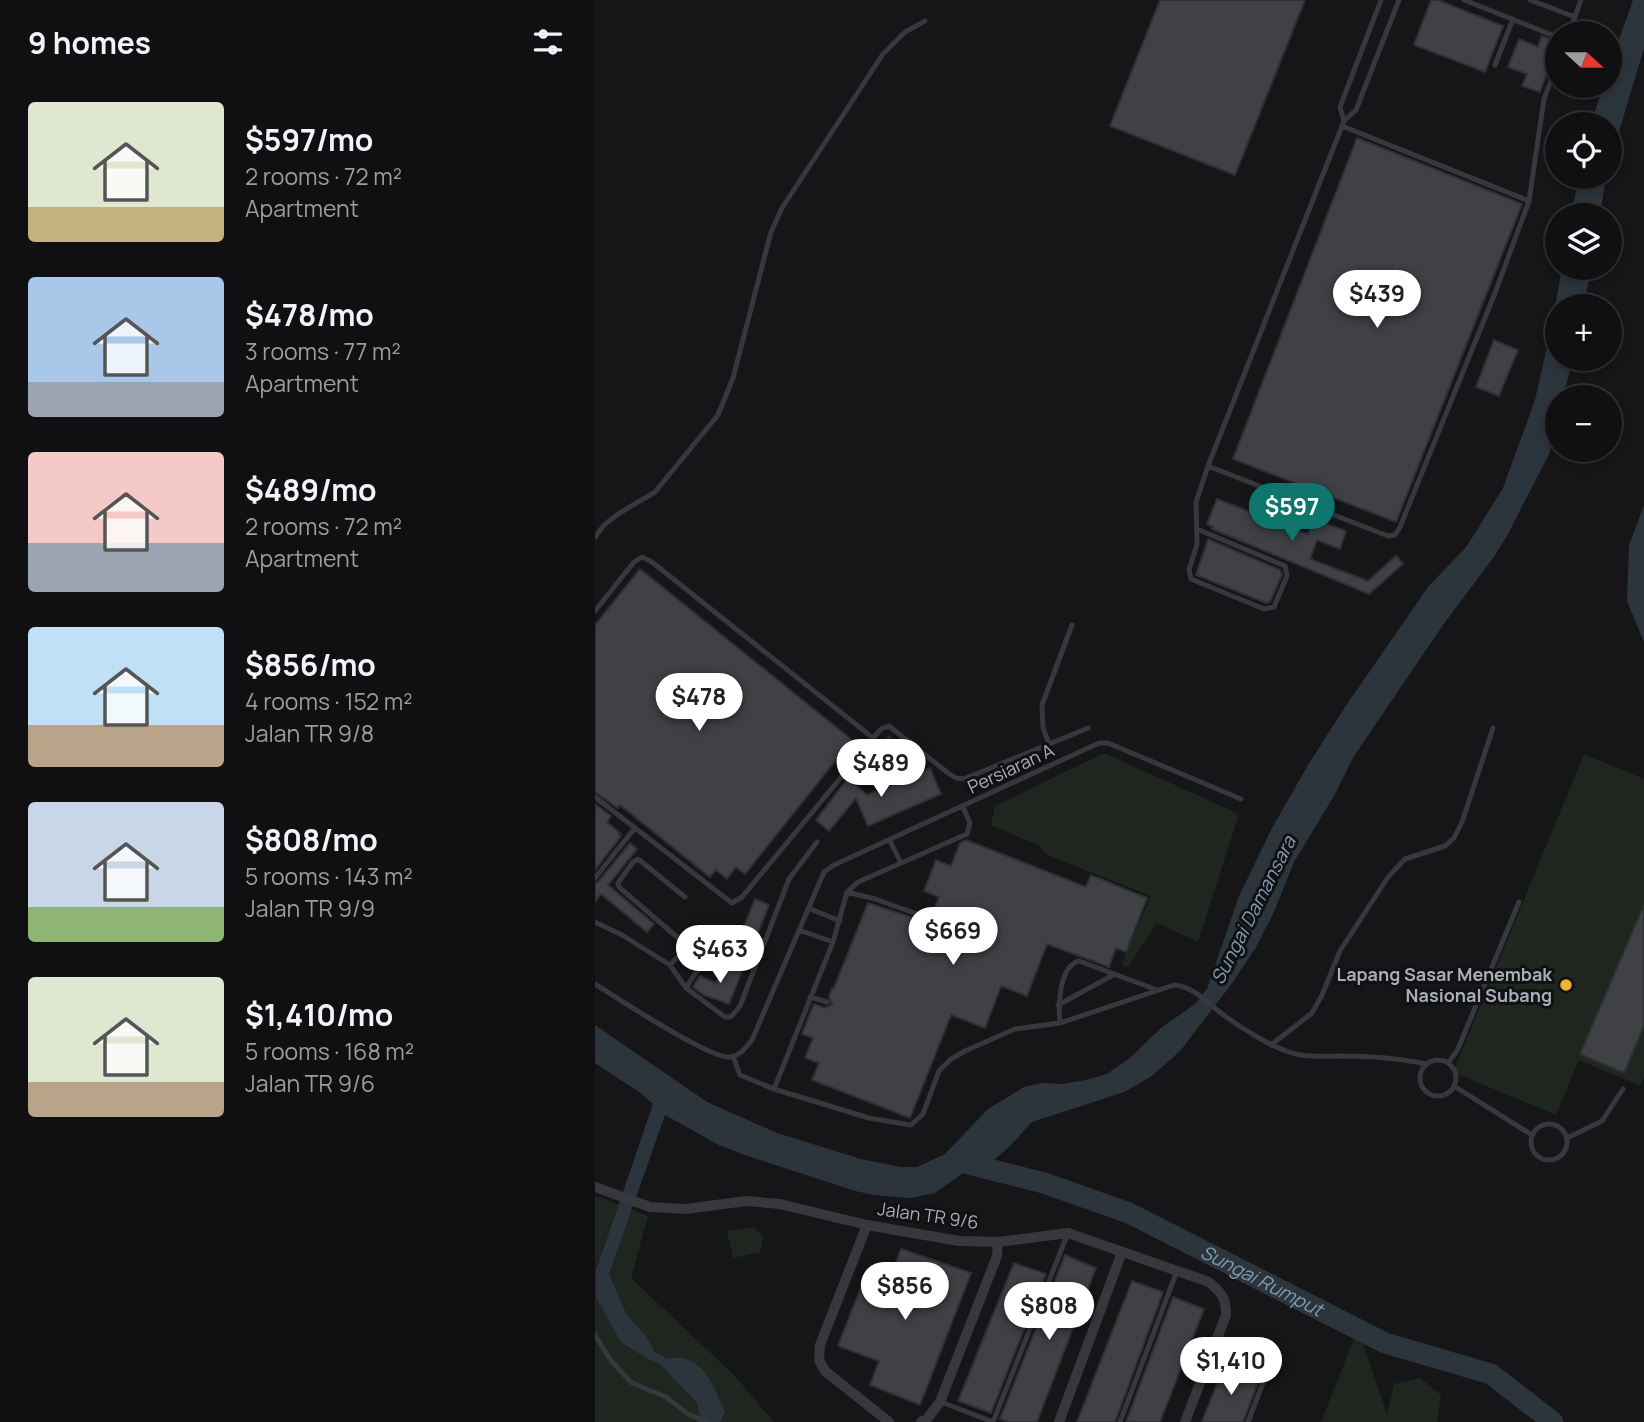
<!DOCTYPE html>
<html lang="en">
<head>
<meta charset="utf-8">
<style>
  body { margin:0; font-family:Manrope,sans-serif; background:#19191b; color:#f1f3f6; height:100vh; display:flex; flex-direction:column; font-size:26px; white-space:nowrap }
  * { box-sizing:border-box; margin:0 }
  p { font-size:23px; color:#9c9d9f }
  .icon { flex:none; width:38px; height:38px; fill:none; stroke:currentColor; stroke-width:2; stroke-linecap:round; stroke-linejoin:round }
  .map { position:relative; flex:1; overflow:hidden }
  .details { display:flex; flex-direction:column; background:#101012; width:595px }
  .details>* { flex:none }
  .needle { width:46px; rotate:111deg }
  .tools { position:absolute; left:950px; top:21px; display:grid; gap:14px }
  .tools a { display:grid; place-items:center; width:77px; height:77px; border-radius:50%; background:#101012; box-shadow:0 4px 10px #0003,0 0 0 2px #303032; font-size:35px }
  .price { position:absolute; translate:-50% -60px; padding:0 16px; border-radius:24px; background:#fff; color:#222; font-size:23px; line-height:46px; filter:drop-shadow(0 2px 4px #0008) }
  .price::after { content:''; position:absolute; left:50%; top:42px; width:21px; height:16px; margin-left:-10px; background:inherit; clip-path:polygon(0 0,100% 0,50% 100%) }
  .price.current { background:#0f766e; color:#fff }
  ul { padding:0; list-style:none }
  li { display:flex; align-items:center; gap:21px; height:175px; padding:0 28px }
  li span { display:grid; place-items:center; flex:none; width:196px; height:140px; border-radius:7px; color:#555 }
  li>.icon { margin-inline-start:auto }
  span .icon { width:84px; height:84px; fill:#fffc; stroke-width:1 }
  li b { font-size:30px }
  h2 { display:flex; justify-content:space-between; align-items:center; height:84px; padding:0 28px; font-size:30px }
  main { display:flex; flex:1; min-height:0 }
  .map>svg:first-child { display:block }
  .green { fill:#1e261f }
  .water { fill:#2c353c }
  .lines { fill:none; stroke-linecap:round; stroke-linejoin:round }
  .river { stroke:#2c353c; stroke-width:21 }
  .building { fill:#404145; stroke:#303034; stroke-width:2 }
  .service { stroke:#37383d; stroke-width:5 }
  .minor { stroke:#37383d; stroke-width:10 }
  .poi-dot { fill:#f2b134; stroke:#111113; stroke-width:2.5 }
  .labels { text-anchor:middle; stroke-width:6; stroke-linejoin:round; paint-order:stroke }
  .street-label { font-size:18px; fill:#a8adb8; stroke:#111113 }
  .poi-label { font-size:18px; font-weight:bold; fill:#a8adb8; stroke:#111113; text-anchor:end }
  .water-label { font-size:19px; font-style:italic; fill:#7f9bb3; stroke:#111113 }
</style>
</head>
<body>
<main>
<section class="details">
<h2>9 homes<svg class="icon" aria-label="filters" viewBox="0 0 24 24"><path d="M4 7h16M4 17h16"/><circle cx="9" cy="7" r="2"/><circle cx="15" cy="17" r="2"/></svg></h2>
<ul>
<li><span style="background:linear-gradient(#dfe7d0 75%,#c2b280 0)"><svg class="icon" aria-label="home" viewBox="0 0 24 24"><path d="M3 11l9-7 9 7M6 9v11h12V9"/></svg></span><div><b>$597/mo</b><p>2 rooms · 72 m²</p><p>Apartment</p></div></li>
<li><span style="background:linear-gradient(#a9c7e8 75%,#9aa5b1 0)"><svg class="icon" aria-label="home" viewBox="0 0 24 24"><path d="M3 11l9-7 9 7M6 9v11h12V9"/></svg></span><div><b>$478/mo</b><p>3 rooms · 77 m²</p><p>Apartment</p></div></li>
<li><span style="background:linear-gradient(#f6c9c9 65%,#9aa5b1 0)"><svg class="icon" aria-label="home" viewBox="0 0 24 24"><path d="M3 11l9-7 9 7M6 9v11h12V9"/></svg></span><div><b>$489/mo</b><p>2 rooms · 72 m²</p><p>Apartment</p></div></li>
<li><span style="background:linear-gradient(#bfe0f5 70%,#b9a48a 0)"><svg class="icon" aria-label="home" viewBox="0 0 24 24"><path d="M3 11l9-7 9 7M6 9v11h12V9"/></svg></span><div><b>$856/mo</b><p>4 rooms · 152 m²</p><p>Jalan TR 9/8</p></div></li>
<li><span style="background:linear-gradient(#c9d6e8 75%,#8fb573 0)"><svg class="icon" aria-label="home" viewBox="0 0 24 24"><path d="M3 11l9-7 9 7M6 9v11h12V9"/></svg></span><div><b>$808/mo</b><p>5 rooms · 143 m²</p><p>Jalan TR 9/9</p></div></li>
<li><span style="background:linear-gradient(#dfe7d0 75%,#b9a48a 0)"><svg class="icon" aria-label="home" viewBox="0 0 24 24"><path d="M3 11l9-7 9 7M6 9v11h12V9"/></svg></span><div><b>$1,410/mo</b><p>5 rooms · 168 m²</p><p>Jalan TR 9/6</p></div></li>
</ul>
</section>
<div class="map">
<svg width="1049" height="1422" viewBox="0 0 1049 1422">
  <rect width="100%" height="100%" fill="#161618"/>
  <!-- green -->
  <path class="green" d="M509 753 644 814 603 942 562 923 534 965 530 968 527 962 556 896 452 855 445 846 396 825 400 806Z
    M989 754 1049 779V1077L1045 1086 984 1060 961 1115 858 1072Z
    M0 1195 53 1216 36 1278 139 1375 179 1422H0Z
    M159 1227 168 1237 165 1252 138 1258 132 1231Z
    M763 1329 792 1414 799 1384 825 1378 846 1395 842 1422H726Z"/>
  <!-- water -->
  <path class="water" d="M1038 0H1049V48L1015 162V124H996L1008 86H1015V65Z
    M984 177H1011L1005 215H976Z
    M967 268H996L989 306H962V359H978L968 397H962V426L955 452 914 532 901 554 848 625 759 756 739 796 699 862 678 914 661 947 638 982 586 1050 557 1076 529 1092 437 1122 414 1147 391 1167 371 1171 340 1193 315 1198 279 1195 260 1191 150 1155 124 1145 70 1115 14 1274 30 1311 38 1322 50 1335 60 1352 72 1359C107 1351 118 1385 130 1412L125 1422H102L105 1416 102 1403 64 1363 53 1359 26 1342 1 1297V1271L58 1104 44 1092 0 1063V1025L112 1102 182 1133 266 1159 306 1167H322L350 1154 393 1109 429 1087 447 1083 467 1084 491 1080 512 1074 536 1057 566 1028 600 1004 612 989 644 896 677 828 713 765 750 707 833 587 872 546 908 488 940 400 955 334Z
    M1049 505V642L1032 601 1034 545Z"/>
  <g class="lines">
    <!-- river -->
    <path class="river" id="s1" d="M362 1161 449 1183 534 1213 790 1343 896 1374 958 1422"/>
  </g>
  <!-- building -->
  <path class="building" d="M565 0H710L640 175 515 126Z
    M836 0H843L908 26 890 72 819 45Z
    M947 36 962 42V46L945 92 927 86 932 74 913 67 924 39 943 47Z
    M762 138 927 204 801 522 638 459Z
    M899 340 923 350 904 396 881 387Z
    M622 499 713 534 718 519 751 531 745 549 722 540 715 559 773 581 801 556 808 564 774 594 617 529 618 527 612 524Z
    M613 539 685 570 687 575 675 602 671 603 601 575Z
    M45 569 257 740 150 874 141 867 132 879 121 870 115 877 25 805 23 808 0 792V625Z
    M294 737 316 755 295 782 273 764Z
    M335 768 346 794 273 826 261 798 234 831 221 820 253 778 272 795Z
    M0 804 16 816 12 822 25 833 24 834 26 836 0 870Z
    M371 840 491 887 496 875 552 898 531 952 521 948 514 967 452 944 432 996 406 986 390 1028 356 1015 315 1118 217 1080 224 1063 210 1058 218 1038 207 1034 219 1004 230 1008 237 1004 234 997 237 988H239L273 903 334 923 344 897 329 891 341 860 356 866 365 843Z
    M35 843 42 849 13 885 59 924 52 932 6 894 0 902V883L4 881Z
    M160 899 174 905 155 953 130 944 137 927 147 931Z
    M1049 905V1026L1029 1073 985 1054Z
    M129 964 147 971 134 1004 109 995 98 987 105 976 121 983Z
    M306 1249 376 1273 325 1405 275 1385 284 1361 243 1346 273 1269 295 1277Z
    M470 1255 501 1268 442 1422H414L405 1419Z
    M419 1263 451 1274 396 1413 363 1401Z
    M537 1281 568 1292 520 1422H482Z
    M578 1297 609 1309 565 1422H531Z
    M629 1366 664 1380 648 1422H607Z"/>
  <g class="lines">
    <!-- service -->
    <path class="service" d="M869 0 962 37
      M935 0 980 17
      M974 33 986 0
      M900 65 918 19
      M749 121 745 107 786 0
      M747 126 934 201
      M613 466 793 536 800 535 805 527 900 293 934 201 949 99 962 64
      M602 529 690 566 692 576 679 607 669 609 596 579 594 570 602 544 601 502 613 466 749 121 761 110 804 0
      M0 537 9 525 23 514 60 492 123 415 138 378 176 232 187 208 288 54 310 32 330 21
      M0 611 39 562 47 557 57 562 278 738
      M454 744 448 728 447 705 477 625
      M0 797 137 903 147 897 286 729 294 726 353 773 361 778 369 779 493 728
      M295 841 306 863
      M0 878 39 829
      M252 892 280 899 322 914
      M213 908 245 921
      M0 922 27 935 75 965 91 988 130 1017H136L145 1006 194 879 222 842
      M204 930 238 942
      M75 965 90 949V944L24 887 23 883 38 862 43 859 90 897
      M0 984C21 997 117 1061 136 1057 146 1055 151 1047 157 1040L229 872 239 865 504 743H513L646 799
      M91 988C111 953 125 948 162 961
      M215 997 232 1002
      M463 1005 520 974
      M465 1023C463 1006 464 966 484 961L562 990
      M676 1045 717 1013 727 995 745 951 793 877 810 859 850 846 859 838 867 822 898 728
      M138 1056 145 1075 179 1089 274 1118 316 1125 328 1114 344 1071 356 1059 370 1051 420 1029 465 1023 579 985C600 986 617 1008 634 1019 652 1031 670 1043 691 1051 709 1058 725 1056 744 1056 773 1056 803 1058 831 1064
      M825 1078a18 18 0 1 1 36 0a18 18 0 1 1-36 0Z
      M853 1063 862 1051 924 902
      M859 1086 937 1135
      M179 1089 238 942 252 892 263 882 372 834 375 823 368 807
      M936 1142a18 18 0 1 1 36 0a18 18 0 1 1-36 0Z
      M972 1138 1007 1121 1028 1089
      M0 1335 17 1362 37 1383 71 1397 93 1414 112 1422
      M620 1347 643 1355C645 1366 658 1371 668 1367L671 1361
      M643 1355 651 1347H662L671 1354V1361L675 1365 653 1422
      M346 1402 398 1422
      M398 1422 473 1233
      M525 1422 582 1271"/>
    <!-- minor -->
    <path class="minor" d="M0 1187 55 1207 91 1209 151 1201 185 1204 272 1225 364 1241 403 1242 473 1233 614 1282C627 1293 631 1298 631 1315L590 1422
      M272 1225 225 1345 224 1360 230 1371 294 1422
      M326 1422 332 1419 345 1402 402 1256 403 1242
      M464 1422 527 1252"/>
  </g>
  <!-- markers -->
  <circle class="poi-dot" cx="971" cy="985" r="7"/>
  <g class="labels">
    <!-- street labels -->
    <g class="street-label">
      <text transform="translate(416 769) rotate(-25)" y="6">Persiaran A</text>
      <text transform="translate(333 1216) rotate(8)" y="6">Jalan TR 9/6</text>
    </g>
    <!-- poi labels -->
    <g class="poi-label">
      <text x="957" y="981">Lapang Sasar Menembak<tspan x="957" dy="21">Nasional Subang</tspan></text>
    </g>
    <!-- water labels -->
    <g class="water-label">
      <text transform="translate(658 910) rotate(-63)" y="7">Sungai Damansara</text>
      <text dy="7" stroke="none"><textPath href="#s1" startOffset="329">Sungai Rumput</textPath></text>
    </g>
  </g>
</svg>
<div class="tools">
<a><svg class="needle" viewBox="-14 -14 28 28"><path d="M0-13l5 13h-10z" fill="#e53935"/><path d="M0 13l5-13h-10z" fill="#9c9d9f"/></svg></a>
<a><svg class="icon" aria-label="locate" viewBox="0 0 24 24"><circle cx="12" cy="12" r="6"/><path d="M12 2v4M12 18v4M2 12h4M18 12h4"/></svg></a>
<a><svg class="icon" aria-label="layers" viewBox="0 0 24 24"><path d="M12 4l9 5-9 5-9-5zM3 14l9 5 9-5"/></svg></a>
<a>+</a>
<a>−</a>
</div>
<b class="price" style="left:782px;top:330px">$439</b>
<b class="price current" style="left:697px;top:543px">$597</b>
<b class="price" style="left:104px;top:733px">$478</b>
<b class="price" style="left:286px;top:799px">$489</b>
<b class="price" style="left:358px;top:967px">$669</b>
<b class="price" style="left:125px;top:985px">$463</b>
<b class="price" style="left:310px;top:1322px">$856</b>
<b class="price" style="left:454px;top:1342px">$808</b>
<b class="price" style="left:636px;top:1397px">$1,410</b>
</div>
</main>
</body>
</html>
